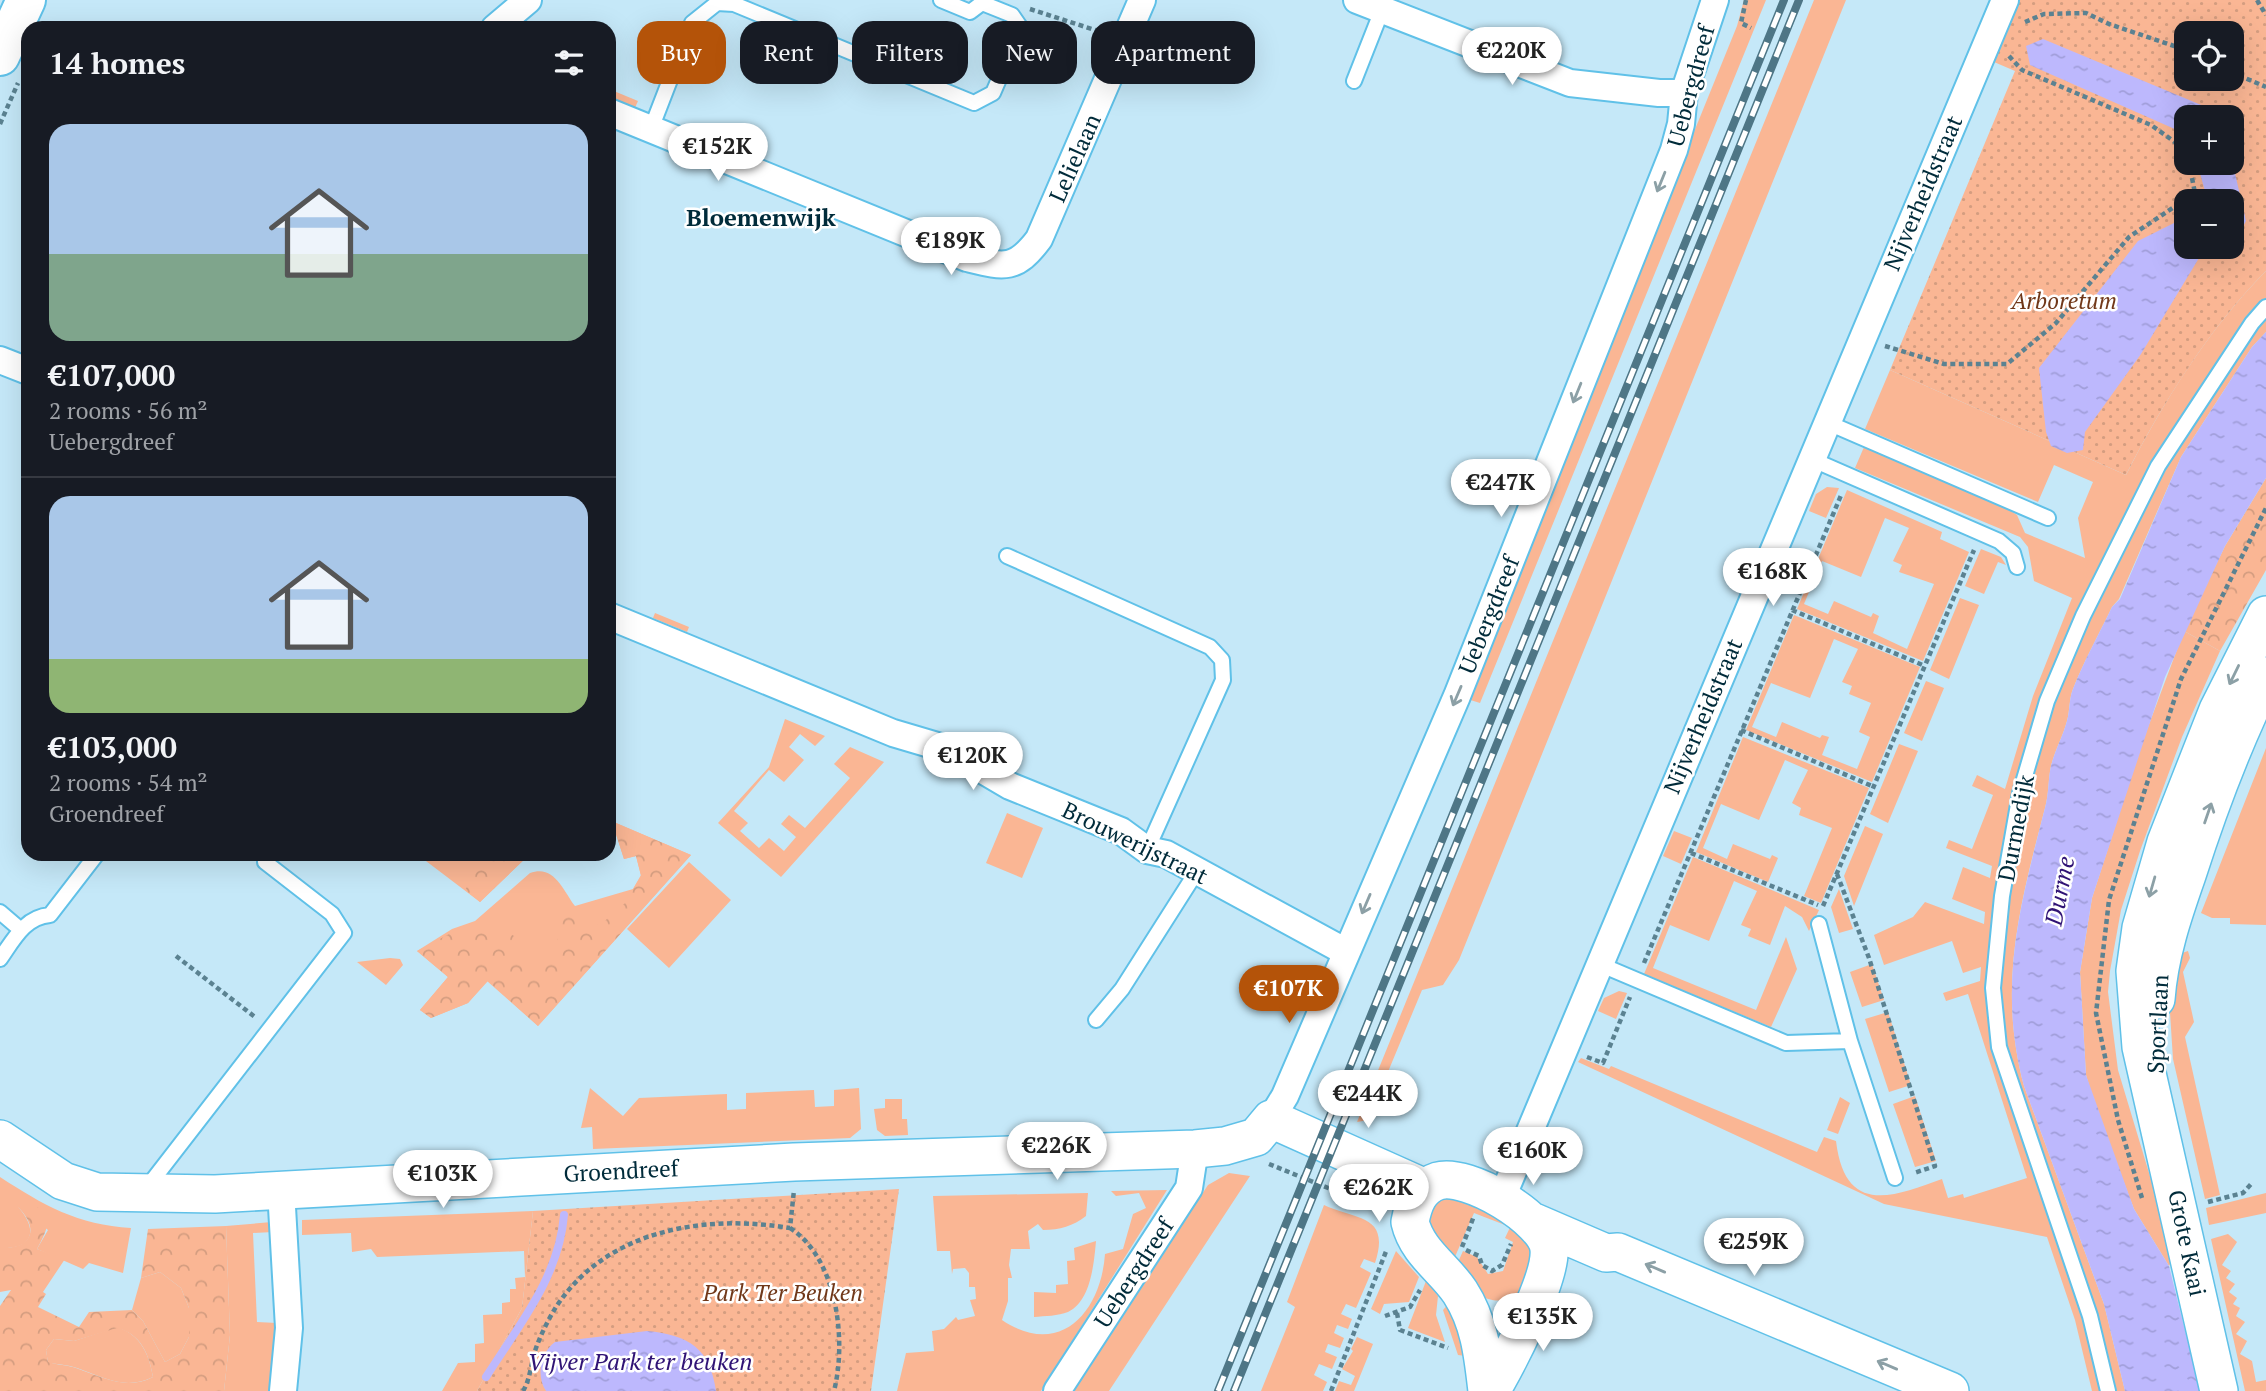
<!DOCTYPE html>
<html lang="en">
<head>
<meta charset="utf-8">
<style>
  body { margin:0; font-family:"PT Serif",serif; background:#242831; color:#f1f3f6; height:100vh; display:flex; flex-direction:column; font-size:26px; white-space:nowrap }
  * { box-sizing:border-box; margin:0 }
  p { font-size:23px; color:#9ea1a6 }
  .icon { flex:none; width:38px; height:38px; fill:none; stroke:currentColor; stroke-width:2; stroke-linecap:round; stroke-linejoin:round }
  .map { position:relative; flex:1; overflow:hidden }
  .side { position:absolute; left:21px; top:21px; width:595px; height:840px; display:flex; flex-direction:column; background:#171b24; border-radius:21px; box-shadow:0 7px 28px #0002 }
  .side>* { flex:none }
  .banner { position:absolute; left:637px; top:21px; width:665px; height:63px; display:flex; gap:14px }
  .buttons { position:absolute; left:2174px; top:21px; display:grid; gap:14px }
  .buttons a { display:grid; place-items:center; width:70px; height:70px; border-radius:14px; background:#171b24; box-shadow:0 7px 28px #0002; font-size:35px }
  .price { position:absolute; translate:-50% -60px; padding:0 16px; border-radius:24px; background:#fff; color:#222; font-size:23px; line-height:46px; filter:drop-shadow(0 2px 4px #0008) }
  .price::after { content:''; position:absolute; left:50%; top:42px; width:21px; height:16px; margin-left:-10px; background:inherit; clip-path:polygon(0 0,100% 0,50% 100%) }
  .price.selected { background:#b45309; color:#fff }
  ul { padding:0; list-style:none }
  li { display:grid; align-content:center; gap:14px; height:371px; padding:0 28px }
  li+li { border-top:2px solid #363941 }
  li span { display:grid; place-items:center; height:217px; border-radius:21px; color:#555 }
  li>.icon { margin-inline-start:auto }
  span .icon { width:126px; height:126px; fill:#fffc; stroke-width:1 }
  li b { font-size:30px }
  h2 { display:flex; justify-content:space-between; align-items:center; height:84px; padding:0 28px; font-size:30px }
  .tag { padding:0 24px; border-radius:21px; background:#171b24; box-shadow:0 7px 28px #0002; font-size:24px; line-height:63px }
  .tag.selected { background:#b45309; color:#fff }
  .map>svg:first-child { display:block }
  .green { fill:#fab694; fill-rule:evenodd }
  .forest { fill:url(#forest-crowns); fill-rule:evenodd }
  .park { fill:url(#park-dots); fill-rule:evenodd }
  .water { fill:url(#water-ripples) }
  .lines { fill:none; stroke-linecap:round; stroke-linejoin:round }
  .stream { stroke:#bdb8fd; stroke-width:8 }
  .lane-casing { stroke:#60c1e8; stroke-width:18 }
  .street-casing { stroke:#60c1e8; stroke-width:30 }
  .secondary-casing { stroke:#60c1e8; stroke-width:40 }
  .primary-casing { stroke:#60c1e8; stroke-width:42 }
  .path { stroke:#5b8291; stroke-width:4.5; stroke-dasharray:5 3.5; stroke-linecap:butt }
  .lane { stroke:#fff; stroke-width:14 }
  .street { stroke:#fff; stroke-width:26 }
  .secondary { stroke:#fff; stroke-width:37 }
  .primary { stroke:#fff; stroke-width:38 }
  .rail-casing { stroke:#4e7686; stroke-width:8 }
  .rail { stroke:#fff; stroke-width:5; stroke-dasharray:16; stroke-linecap:butt }
  .oneway { stroke:#8ca0a6 }
  .labels { text-anchor:middle; stroke-width:5; stroke-linejoin:round; paint-order:stroke }
  .street-label { font-size:23px; fill:#002b3a; stroke:#fff }
  .park-label { font-size:23px; font-style:italic; fill:#713819; stroke:#fff }
  .neighbourhood-label { font-size:24px; font-weight:bold; fill:#002b3a; stroke:#fff }
  .water-label { font-size:24px; font-style:italic; fill:#301375; stroke:#fff }
</style>
</head>
<body>
<div class="map">
<svg width="2266" height="1391" viewBox="0 0 2266 1391">
  <defs>
    <pattern id="forest-crowns" width="20" height="18" patternUnits="userSpaceOnUse" patternTransform="scale(1.75)"><rect width="20" height="18" fill="#fab694"/><path d="M2 6a3 3 0 1 1 6 0M12 15a3 3 0 1 1 6 0" fill="none" stroke="#d49d80"/></pattern>
    <pattern id="park-dots" width="8" height="8" patternUnits="userSpaceOnUse" patternTransform="scale(1.75)"><rect width="8" height="8" fill="#fab694"/><path d="M2 2h.1M6 6h.1" fill="none" stroke="#d49d80" stroke-width="1.8" stroke-linecap="round"/></pattern>
    <pattern id="water-ripples" width="26" height="14" patternUnits="userSpaceOnUse" patternTransform="scale(1.75)"><rect width="26" height="14" fill="#bdb8fd"/><path d="M2 4q2-2 4 0t4 0M15 11q2-2 4 0t4 0" fill="none" stroke="#a19eda"/></pattern>
  </defs>
  <rect width="100%" height="100%" fill="#c5e8f8"/>
  <!-- green -->
  <path class="green" d="M1744 0H1766L1480 703 1464 698 1737 26Z
    M1814 0H1846L1459 960 1443 985 1422 990 1368 1120 1357 1122Z
    M609 89 638 101 634 110 609 99Z
    M2266 271V332L2252 347 2181 457 2119 599 2112 607C2099 634 2084 661 2073 689 2069 699 2070 710 2067 721 2063 736 2055 750 2051 766 2048 780 2049 794 2045 808 2020 905 1997 985 2024 1086L2104 1304 2125 1391H2092L2075 1320 2047 1237 1884 1204 1578 1062 1581 1058 1609 1069 1611 1066 1817 1152 1824 1137 1836 1141C1845 1215 1891 1198 1942 1179L1948 1198 1963 1194 1964 1198 2027 1178 1968 994 1946 1001 1943 993 1980 981 1981 967 1963 973 1952 941 1884 965 1874 935 1913 917 1925 902 1984 924 1985 912 1952 899 1963 867 1990 878 1992 866 1946 848 1949 840 1972 849 1993 795 1972 786 1977 775 2005 789 2033 696 2072 598 2034 581 2028 547 2020 537 1855 468 1864 447 2009 510 2017 515 2025 533 2085 558 2078 518 2093 482 2054 465 2038 502 1865 429 1890 370 2126 475C2162 404 2209 328 2266 271Z
    M1827 487 1839 488 1826 518 1809 511 1816 494Z
    M1847 490 1942 532 1940 539 1969 552 1923 661 1797 609ZM1885 518 1909 528 1893 561 1902 565 1899 572 1934 584 1907 649 1873 633 1879 616 1873 613 1871 617 1834 601 1828 614 1804 604 1822 561 1861 577Z
    M1981 549 2001 557 2006 565 1998 562 1984 594 1965 586Z
    M1960 598 1979 605 1949 679 1930 670Z
    M655 613 689 627 687 632 653 618Z
    M1794 615 1920 667 1872 782 1746 730ZM1834 639 1858 649 1842 682 1852 686 1849 694 1871 703 1859 732 1870 737 1857 769 1822 755 1829 737 1822 735 1820 738 1782 722 1776 737 1752 727 1771 683 1810 698Z
    M2184 631 2220 651 2182 737 2140 851 2121 910 2110 971 2108 992 2118 1070 2174 1256 2169 1266 2134 1209 2096 1109 2086 1075 2080 972 2092 898 2142 743Z
    M1926 681 1944 688 1922 741 1904 733Z
    M785 719 825 736 815 746 800 734 789 747 804 760 784 782 769 770 734 811 748 823 740 831 759 848 769 838 784 851 796 837 781 824 789 815 805 828 850 778 834 764 850 747 884 762 781 877 718 823 769 767Z
    M1743 737 1869 788 1821 903 1804 896 1832 828 1799 815 1801 808 1792 803 1808 770 1785 760 1759 820 1721 804 1703 848 1727 859 1733 844 1770 859 1772 855 1778 858 1768 882 1696 852Z
    M1899 744 1918 751 1888 823 1870 814Z
    M2266 748V925L2230 924V918H2212L2201 913Z
    M1007 813 1043 828 1022 878 986 863Z
    M609 820 691 855 538 1026 487 981 468 1003 431 1018 420 1010 448 977 417 951 452 929 475 921 530 873C554 864 563 890 575 906L633 889 641 876 636 856 624 859 615 831 609 832Z
    M1865 826 1883 834 1854 906 1844 876Z
    M1674 831 1692 838 1681 864 1663 856Z
    M425 854H530L480 902 422 858Z
    M1693 857 1819 910 1809 931 1802 917 1785 906 1770 945 1748 936 1751 929 1741 925 1757 891 1734 881 1709 941 1670 925 1653 968 1756 1010 1786 937 1797 969 1771 1027 1644 974Z
    M689 862 731 900 669 968 627 929Z
    M1839 889 1853 929 1839 933 1831 907Z
    M2188 951 2190 958 2183 972 2194 1022 2185 1037 2220 1195 2205 1199 2173 1059 2169 997 2182 953Z
    M390 958 400 959 403 965 386 985 357 962Z
    M1872 964 1884 1000 1862 1007 1850 972Z
    M1619 991 1627 993 1616 1019 1598 1011 1604 998Z
    M1888 1012 1911 1085 1889 1092 1865 1019Z
    M590 1088 623 1116 639 1098 727 1094V1110L746 1109V1093L814 1090 815 1107 834 1106V1090L859 1088 861 1129 850 1138 593 1149 592 1127 581 1128Z
    M1915 1096 1936 1161 1915 1167 1893 1104Z
    M1840 1097 1850 1103 1838 1134 1827 1130Z
    M885 1099H902V1119H907L908 1135 885 1136 877 1130 874 1109 885 1108Z
    M1229 1173 1250 1176 1109 1391H1072L1208 1185Z
    M0 1177C43 1205 78 1225 131 1228L123 1273 89 1263 83 1269 37 1249 48 1230 18 1207C39 1230 33 1250 0 1248Z
    M1167 1190 1041 1391H897L906 1353 934 1351 932 1331 944 1329 956 1317 958 1320 975 1316 970 1300 976 1299 975 1287H969V1273L965 1268 953 1269 952 1274 950 1251H937L933 1196 1088 1193 1086 1216C1073 1226 1060 1230 1043 1230L1038 1224 1028 1231 1030 1249H1011L1009 1265 1012 1278H1008V1301L1002 1320C1060 1359 1101 1312 1105 1254L1123 1249 1133 1214 1146 1208 1139 1193 1116 1196 1111 1191Z
    M1442 1193 1509 1217 1505 1225 1474 1213 1451 1266 1423 1213Z
    M2266 1193V1213L2209 1225 2206 1208Z
    M1324 1205C1356 1220 1391 1214 1375 1263L1364 1259 1360 1267 1371 1273 1356 1308 1346 1304 1341 1314 1352 1319 1348 1329 1337 1325 1334 1333 1344 1338 1340 1348 1328 1344 1325 1352 1337 1357 1332 1369 1319 1364 1314 1375 1327 1382 1323 1391H1261L1295 1307 1287 1302Z
    M533 1211 522 1308 477 1391H442L458 1363 475 1362V1344L484 1343 483 1315 502 1314V1303L510 1302V1289H516L515 1278 525 1277 524 1251 377 1257 371 1249 352 1252 351 1233 302 1235V1220Z
    M1514 1219 1537 1252 1528 1289C1495 1312 1478 1298 1454 1271L1463 1251 1477 1257 1488 1274 1503 1271 1513 1242 1505 1238Z
    M272 1222 273 1232 253 1233 257 1322 277 1323 271 1391H224L230 1335 226 1226Z
    M2228 1234 2237 1242 2222 1265 2231 1271 2226 1278 2235 1284 2229 1292 2237 1298 2233 1304 2240 1308 2236 1316 2245 1322 2236 1334 2247 1341 2240 1354 2252 1361 2256 1382 2266 1380V1391H2245L2211 1239Z
    M1096 1241C1094 1263 1091 1301 1068 1312 1058 1316 1045 1316 1034 1317V1292L1056 1293V1285L1068 1284 1067 1261 1075 1260 1074 1248Z
    M1396 1251 1419 1277 1409 1302 1384 1304 1380 1314 1371 1309Z
    M160 1272 181 1288 189 1308V1337L180 1354 165 1362 143 1321 132 1310 141 1278Z
    M1426 1281 1438 1296 1436 1315 1445 1342 1408 1328Z
    M1450 1302 1466 1356 1458 1355 1443 1310Z
    M117 1327C141 1335 149 1354 153 1377 125 1391 103 1377 77 1368 68 1365 57 1364 48 1363L46 1350 54 1339 74 1341Z
    M1357 1337 1373 1344 1354 1391H1335L1339 1381 1351 1385 1355 1376 1342 1369 1353 1351 1351 1349Z"/>
  <!-- forest -->
  <path class="forest" d="M2266 478V570L2220 651 2184 631 2225 546Z
    M609 820 691 855 538 1026 488 981 468 1003 431 1018 420 1010 448 977 417 951 466 925 485 933 501 927 514 936 525 958 543 960 554 950C563 931 551 923 575 912L590 918 599 926 625 903 641 875 636 856 624 859 615 831 609 832Z
    M488 854H530L480 902 465 890Z
    M21 1199C52 1212 53 1220 37 1249L65 1259 43 1292 46 1294 38 1307 79 1327 89 1312 132 1310 143 1321 165 1362 180 1354 189 1337V1308L181 1288 160 1272 141 1278 148 1229 226 1226 230 1335 224 1391H0V1306L11 1290 0 1292V1248C32 1249 40 1229 18 1207ZM117 1328C141 1334 149 1354 153 1377 127 1391 102 1377 76 1368 68 1365 57 1365 48 1362L46 1350 54 1339 74 1341Z"/>
  <!-- park -->
  <path class="park" d="M2020 0H2266V271C2210 327 2162 404 2126 475L1890 370 2015 71 1994 62ZM2186 33H2231V79H2186ZM2186 117H2231V163H2186ZM2186 201H2231V247H2186Z
    M899 1189 871 1391H477L522 1308 533 1211Z"/>
  <!-- water -->
  <path class="water" d="M2043 39 2206 107 2217 117H2186V134L2030 65 2026 46Z
    M2231 156 2246 221 2240 232 2231 237V201H2204L2207 198 2197 163H2231Z
    M2186 217V247H2217L2199 258 2141 354 2085 432 2083 450 2067 453 2051 446 2046 432 2039 368 2138 241Z
    M2266 332V478L2225 546 2165 677 2092 898 2080 972 2086 1075 2134 1209 2169 1266 2200 1391H2125L2104 1304 2024 1086C1997 985 2020 906 2045 808 2049 794 2048 779 2051 766 2055 750 2063 736 2067 721 2070 710 2069 699 2073 689 2084 661 2099 634 2112 607L2120 599 2181 457 2252 347Z
    M647 1331C690 1335 710 1349 716 1391H546C536 1376 540 1353 555 1342Z"/>
  <g class="lines">
    <!-- stream -->
    <path class="stream" d="M486 1377C519 1325 559 1277 564 1215"/>
    <!-- lane casing -->
    <g class="lane-casing">
      <path id="lane" d="M1354 81 1382 10
        M651 129 692 23 717 3 734 4 974 103 993 93 1021 28 1012 15 982 3 970 12 941 0
        M1826 422 2048 518
        M1811 459 1999 541 2013 553 2017 567
        M1007 556 1210 647 1222 660 1223 680 1147 850
        M0 912 21 930
        M1819 924 1850 1041
        M0 959C14 939 25 917 50 915L97 854
        M1599 964 1786 1043 1850 1041 1895 1178
        M1096 1020 1122 989 1197 871
        M145 1190 344 933 332 914 265 862 266 854
        M2108 1391 2090 1316 1999 1047 1993 988 2002 896 2020 793 2047 701 2083 616 2158 466 2252 323 2266 307"/>
    </g>
    <!-- street casing -->
    <g class="street-casing">
      <path id="street" d="M1357 0 1570 83 1659 93H1684
        M495 28 528 0
        M609 112 967 258C1004 267 1015 271 1039 239L1142 0
        M0 360 28 371
        M609 616 893 733 947 749 1010 786 1121 831 1147 850 1166 854 1346 952
        M1271 1119 1285 1096 1457 696 1674 150 1681 124 1684 93 1715 0
        M281 1190 289 1328 283 1391
        M1501 1200 2005 0
        M1057 1391 1189 1188 1195 1149"/>
    </g>
    <!-- secondary casing -->
    <g class="secondary-casing">
      <path id="secondary" d="M2156 999C2159 956 2173 915 2187 875 2209 806 2234 740 2266 676
        M1256 1137 1271 1119 1425 1188
        M0 1139 63 1181 97 1192 215 1194 794 1162 1195 1149 1225 1146 1256 1137
        M1534 1222 1606 1253 1618 1252 1950 1391
        M1487 1391C1483 1356 1480 1323 1460 1292 1444 1268 1417 1252 1410 1222 1413 1205 1419 1187 1438 1181 1467 1172 1546 1219 1549 1249 1552 1278 1507 1364 1491 1391
        M2219 1391 2141 1047 2135 971 2141 928 2166 842 2218 710 2266 615"/>
    </g>
    <!-- primary casing -->
    <g class="primary-casing">
      <path id="primary" d="M0 56 26 0"/>
    </g>
    <!-- path -->
    <path class="path" d="M1746 0 1741 23 1751 28
      M2257 0 2266 15
      M1030 9 1101 32
      M2025 22 2044 14 2086 13 2109 24 2186 50
      M2009 56 2022 70 2151 125 2186 150
      M2231 72 2266 87
      M0 124 18 83
      M1885 346 1944 364H2007L2056 323 2129 237 2195 193 2189 163
      M1792 610 1925 666
      M1741 730 1872 786
      M1691 853 1818 905
      M1837 874 1869 958 1935 1166 1914 1173
      M1823 906 1974 550
      M176 956 255 1017
      M1644 963 1842 493
      M1587 1057 1603 1063 1630 997
      M1269 1164 1333 1190 1349 1188
      M2142 1198 2118 1120 2096 1013 2109 900 2181 679 2266 508
      M2208 1202 2243 1193 2253 1182
      M790 1228C837 1258 847 1340 834 1391
      M1462 1247 1474 1216
      M1466 1250 1479 1256 1482 1265 1492 1271 1502 1265 1511 1244
      M1397 1313 1400 1330 1448 1348
      M1385 1316 1410 1307 1420 1290
      M523 1391C530 1380 531 1364 535 1351 540 1336 548 1320 556 1307 607 1229 705 1214 790 1228L794 1190
      M1331 1391 1387 1249"/>
    <!-- lane -->
    <use href="#lane" class="lane"/>
    <!-- street -->
    <use href="#street" class="street"/>
    <!-- secondary -->
    <use href="#secondary" class="secondary"/>
    <!-- primary -->
    <use href="#primary" class="primary"/>
    <!-- rail casing -->
    <g class="rail-casing">
      <path id="rail" d="M1218 1391 1784 0
        M1234 1391 1799 0"/>
    </g>
    <!-- rail -->
    <use href="#rail" class="rail"/>
  </g>
  <!-- one-way arrows -->
  <defs><path id="oneway-shaft" d="M-6 0H5M1.5-3L5.5 0L1.5 3" fill="none" stroke-width="1.6" stroke-linecap="round" stroke-linejoin="round" transform="scale(1.75)"/></defs>
  <g class="oneway">
    <use href="#oneway-shaft" transform="translate(1661 182) rotate(112)"/>
    <use href="#oneway-shaft" transform="translate(1577 393) rotate(112)"/>
    <use href="#oneway-shaft" transform="translate(2234 675) rotate(116)"/>
    <use href="#oneway-shaft" transform="translate(1457 696) rotate(113)"/>
    <use href="#oneway-shaft" transform="translate(2208 813) rotate(-71)"/>
    <use href="#oneway-shaft" transform="translate(2152 887) rotate(106)"/>
    <use href="#oneway-shaft" transform="translate(1366 904) rotate(113)"/>
    <use href="#oneway-shaft" transform="translate(1655 1268) rotate(-157)"/>
    <use href="#oneway-shaft" transform="translate(1887 1365) rotate(-157)"/>
  </g>
  <g class="labels">
    <!-- street labels -->
    <g class="street-label">
      <text transform="translate(1691 86) rotate(-75)" y="8">Uebergdreef</text>
      <text transform="translate(1075 158) rotate(-66)" y="8">Lelielaan</text>
      <text transform="translate(1923 193) rotate(-67)" y="8">Nijverheidstraat</text>
      <text transform="translate(1489 615) rotate(-68)" y="8">Uebergdreef</text>
      <text transform="translate(1703 716) rotate(-67)" y="8">Nijverheidstraat</text>
      <text transform="translate(2016 828) rotate(-79)" y="8">Durmedijk</text>
      <text transform="translate(1135 843) rotate(26)" y="8">Brouwerijstraat</text>
      <text transform="translate(2158 1024) rotate(-87)" y="8">Sportlaan</text>
      <text transform="translate(621 1171) rotate(-3)" y="8">Groendreef</text>
      <text transform="translate(2187 1243) rotate(78)" y="8">Grote Kaai</text>
      <text transform="translate(1134 1273) rotate(-57)" y="8">Uebergdreef</text>
    </g>
    <!-- park labels -->
    <g class="park-label">
      <text x="2064" y="309">Arboretum</text>
      <text x="783" y="1301">Park Ter Beuken</text>
    </g>
    <!-- neighbourhood labels -->
    <g class="neighbourhood-label">
      <text x="761" y="226">Bloemenwijk</text>
    </g>
    <!-- water labels -->
    <g class="water-label">
      <text transform="translate(2060 891) rotate(-79)" y="8">Durme</text>
      <text x="640" y="1370">Vijver Park ter beuken</text>
    </g>
  </g>
</svg>
<div class="buttons">
<a><svg class="icon" aria-label="locate" viewBox="0 0 24 24"><circle cx="12" cy="12" r="6"/><path d="M12 2v4M12 18v4M2 12h4M18 12h4"/></svg></a>
<a>+</a>
<a>−</a>
</div>
<b class="price" style="left:1512px;top:87px">€220K</b>
<b class="price" style="left:718px;top:183px">€152K</b>
<b class="price" style="left:951px;top:277px">€189K</b>
<b class="price" style="left:1501px;top:519px">€247K</b>
<b class="price" style="left:1773px;top:608px">€168K</b>
<b class="price" style="left:973px;top:792px">€120K</b>
<b class="price selected" style="left:1289px;top:1025px">€107K</b>
<b class="price" style="left:1368px;top:1130px">€244K</b>
<b class="price" style="left:1057px;top:1182px">€226K</b>
<b class="price" style="left:1533px;top:1187px">€160K</b>
<b class="price" style="left:443px;top:1210px">€103K</b>
<b class="price" style="left:1379px;top:1224px">€262K</b>
<b class="price" style="left:1754px;top:1278px">€259K</b>
<b class="price" style="left:1543px;top:1353px">€135K</b>
<div class="banner">
<a class="tag selected">Buy</a>
<a class="tag">Rent</a>
<a class="tag">Filters</a>
<a class="tag">New</a>
<a class="tag">Apartment</a>
</div>
<section class="side">
<h2>14 homes<svg class="icon" aria-label="filters" viewBox="0 0 24 24"><path d="M4 7h16M4 17h16"/><circle cx="9" cy="7" r="2"/><circle cx="15" cy="17" r="2"/></svg></h2>
<ul>
<li><span style="background:linear-gradient(#a9c7e8 60%,#7fa58c 0)"><svg class="icon" aria-label="home" viewBox="0 0 24 24"><path d="M3 11l9-7 9 7M6 9v11h12V9"/></svg></span><div><b>€107,000</b><p>2 rooms · 56 m²</p><p>Uebergdreef</p></div></li>
<li><span style="background:linear-gradient(#a9c7e8 75%,#8fb573 0)"><svg class="icon" aria-label="home" viewBox="0 0 24 24"><path d="M3 11l9-7 9 7M6 9v11h12V9"/></svg></span><div><b>€103,000</b><p>2 rooms · 54 m²</p><p>Groendreef</p></div></li>
</ul>
</section>
</div>
</body>
</html>
